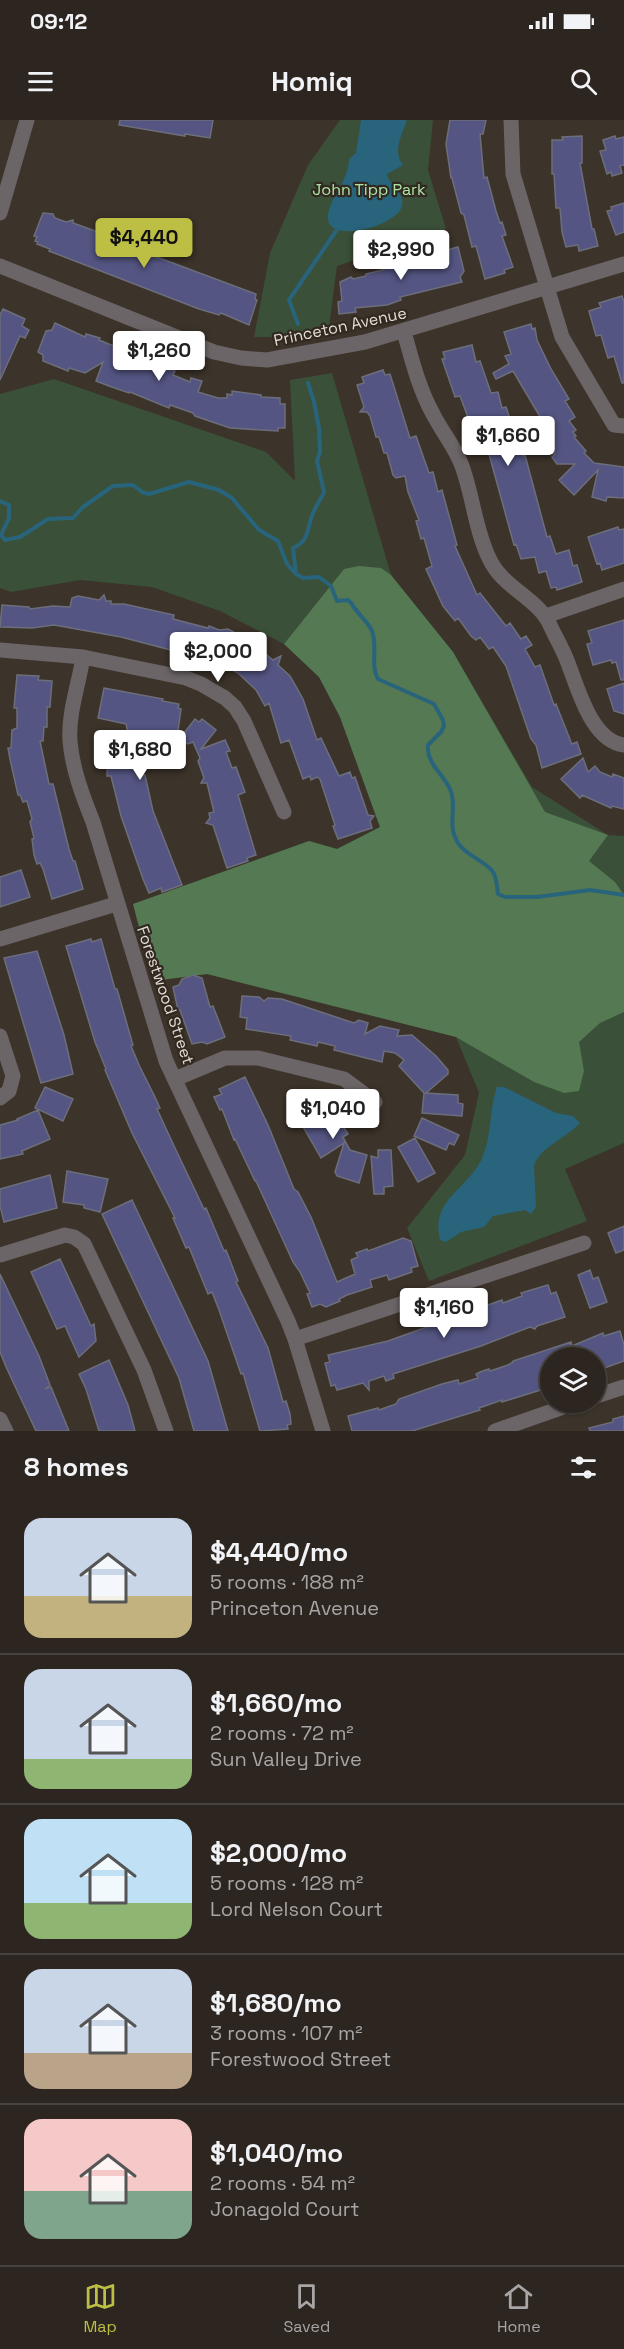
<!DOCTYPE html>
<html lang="en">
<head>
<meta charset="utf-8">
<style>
  body { margin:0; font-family:"Space Grotesk",sans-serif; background:#39322d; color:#f1f3f6; height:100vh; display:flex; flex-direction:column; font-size:22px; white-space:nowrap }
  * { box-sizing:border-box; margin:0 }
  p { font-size:20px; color:#a7a5a5 }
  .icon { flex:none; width:33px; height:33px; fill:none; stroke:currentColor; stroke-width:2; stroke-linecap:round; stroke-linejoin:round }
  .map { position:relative; height:1311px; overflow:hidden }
  .drawer { display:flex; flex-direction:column; background:#2d2620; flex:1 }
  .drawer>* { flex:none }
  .controls { position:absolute; left:540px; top:1227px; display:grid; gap:12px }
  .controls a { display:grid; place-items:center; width:66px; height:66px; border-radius:50%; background:#2d2620; box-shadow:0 2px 4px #0004,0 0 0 2px #48433e; font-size:30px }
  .price { position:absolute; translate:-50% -51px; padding:0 14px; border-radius:6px; background:#fff; color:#222; font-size:20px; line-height:39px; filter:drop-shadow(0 2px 3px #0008) }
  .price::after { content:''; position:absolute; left:50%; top:36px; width:18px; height:14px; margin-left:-9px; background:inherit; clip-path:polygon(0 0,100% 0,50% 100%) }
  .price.active { background:#bcbf43; color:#111 }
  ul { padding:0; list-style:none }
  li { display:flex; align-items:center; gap:18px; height:150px; padding:0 24px }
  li+li { border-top:2px solid #48433e }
  li span { display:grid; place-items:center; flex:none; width:168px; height:120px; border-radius:18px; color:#555 }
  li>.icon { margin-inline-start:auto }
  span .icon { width:72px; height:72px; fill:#fffc; stroke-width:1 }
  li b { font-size:26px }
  h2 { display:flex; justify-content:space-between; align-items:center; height:72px; padding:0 24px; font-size:26px }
  .status { display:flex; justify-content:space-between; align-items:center; height:42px; padding:0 30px; background:#2d2620; direction:ltr }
  .status svg { height:16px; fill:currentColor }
  header { display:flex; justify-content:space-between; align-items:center; height:78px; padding:0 24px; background:#2d2620; font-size:27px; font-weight:700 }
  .tabs { display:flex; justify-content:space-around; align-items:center; height:84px; border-top:2px solid #48433e; background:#2d2620; font-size:16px; color:#a7a5a5 }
  .tabs a { display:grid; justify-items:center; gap:3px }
  .tabs .active { color:#bcbf43 }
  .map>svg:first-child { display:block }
  .green { fill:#3a5038 }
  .forest { fill:#557952 }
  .water { fill:#29647d }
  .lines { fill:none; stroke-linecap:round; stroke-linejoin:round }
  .stream { stroke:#29647d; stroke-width:4 }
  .building { fill:#545582; stroke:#6d6e7b; stroke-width:1.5 }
  .minor { stroke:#6c6567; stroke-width:15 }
  .labels { text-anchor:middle; stroke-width:4.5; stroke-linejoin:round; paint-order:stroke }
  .park-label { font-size:16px; fill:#ade5a6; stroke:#322920 }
  .street-label { font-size:16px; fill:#e2dcd7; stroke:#322920 }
</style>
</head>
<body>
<div class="status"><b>09:12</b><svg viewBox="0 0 49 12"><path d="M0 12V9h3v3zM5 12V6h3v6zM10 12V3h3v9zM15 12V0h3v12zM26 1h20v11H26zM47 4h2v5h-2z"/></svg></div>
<header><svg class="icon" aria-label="menu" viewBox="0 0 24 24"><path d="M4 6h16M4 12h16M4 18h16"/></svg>Homiq<svg class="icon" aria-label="search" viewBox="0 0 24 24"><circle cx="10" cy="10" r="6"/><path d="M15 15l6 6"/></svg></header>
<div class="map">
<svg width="624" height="1311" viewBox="0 0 624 1311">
  <rect width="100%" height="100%" fill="#3c332a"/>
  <!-- green -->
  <path class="green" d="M340 0H433L428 50 446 109 337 146 329 207 278 217H254L270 133 308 45Z
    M332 253 391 455 453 532 532 667 608 715 624 716V1023L565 1049 587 1101 429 1161 407 1108 465 1035 479 973 456 917 207 854 153 861 133 784 309 721 337 729 380 707 340 597 319 557 284 524 220 491 152 467 80 460 11 472 0 468V274L54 259 266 332 295 361 290 260Z"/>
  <!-- forest -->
  <path class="forest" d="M359 446 381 448 391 455 453 532 545 692 608 715 589 741 615 762 624 775V892L600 903 579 922 584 951 579 971 564 973 534 962 456 917 207 854 153 861 133 784 309 721 337 729 380 707 340 597 319 557 284 524 344 449Z"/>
  <!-- water -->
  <path class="water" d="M361 0H407C402 15 392 31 403 45L387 54C389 66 405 71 402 86 397 106 330 124 328 99 327 80 349 61 349 39L356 33Z
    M497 967H504L556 993 573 996 580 1003C566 1018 539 1028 534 1046L536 1087 531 1094 525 1090 493 1096 484 1107 461 1112 446 1122 440 1120C430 1078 469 1070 483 1036 492 1014 489 989 497 967Z"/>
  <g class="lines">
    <!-- stream -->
    <path class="stream" d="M298 204 289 180 336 111
      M0 381 9 385V398L1 415 5 420 20 417 48 399 73 398 83 387 113 366 133 365 142 372 149 374 189 362 219 370 232 378 259 410 278 421 287 444 296 454 303 458 319 457 331 466 337 481 348 480 352 484C357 494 368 501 372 511 378 526 370 546 378 559L434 584 443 600 444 606 441 612 428 625C426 643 443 654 450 669 458 687 446 704 458 723 466 736 486 741 493 752 497 758 497 768 498 774L505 777H537L590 770 624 775
      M296 454 293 428C310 421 307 407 313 393 316 386 321 379 324 372L317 341 320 332 319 308 314 282 308 263"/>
  </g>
  <!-- building -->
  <path class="building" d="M120 0H213L210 18 185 14V16L119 5Z
    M450 0H486L483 14H480L484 58 487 57 496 91 500 103 502 102 506 115 502 116 513 147 504 150 505 153 485 159 476 126 472 127 464 95 461 93 452 58H451L446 24Z
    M582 16V43H580L592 109H594L598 126 579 131 578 125 566 127 562 112 560 88H556L554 54H552V20H563L562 17Z
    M615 16 616 19 624 17V45L620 46 622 53 612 56 611 52 607 54 600 31 606 30 603 20Z
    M624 83V112L616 115 607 91 612 90 611 87Z
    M43 93 53 94 55 98 66 102 73 100V103L139 127 138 130 256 174 255 179 257 180 249 205 221 193 219 195 199 189 49 131 50 129 37 124 38 122 35 121 37 117 34 116Z
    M458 127 464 151 460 157 462 162 400 177 401 180 387 185 355 188 356 192 339 194 338 182 342 181 340 162 351 157 353 159 366 156V154L383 150V148Z
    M622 176 624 182V263H622L614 236 608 238 601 215 596 216 589 191 601 187 599 183Z
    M3 189 25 199 22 206 29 210 25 218 20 216 0 260V195Z
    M55 203 85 217 86 214 100 218 99 220 136 235 133 240 150 247 151 244 163 248 164 246 175 251 173 255 190 262 191 258 202 261 198 272 218 278H227V274L232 275V271L261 275V277L280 278V284H285V308H278V311L230 308 195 296 193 293 170 285 169 288 130 272 129 273 109 266 96 261 103 242 85 253 69 248 68 251 43 241V235L38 232 46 211 52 210Z
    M531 204 532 209 535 208 537 220 551 249 569 279 565 281 575 297 569 301 576 310 573 312 576 316 574 317 586 331 584 333 594 343 624 347V378L607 377 606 381 592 377 598 350 574 375 559 360 575 344H557L552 337 555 334 551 327 554 325 544 308 545 307 542 300 513 251 496 259 493 253 509 244 505 236 511 234 504 212Z
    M472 225 476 242 480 241 491 273 498 272 502 288 506 287 511 302 513 301 523 336 525 335 547 417 550 416 556 434 569 430 573 446 577 445 582 462 557 470 556 467 551 468 546 451 539 453 535 437 521 439 516 424 514 425 484 316 480 306 472 308 460 276 455 277 442 239H445L443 232Z
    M383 250 385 255 390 254 410 318 416 316 429 353 433 352 438 372 442 370 457 425 455 426 477 475 480 473 506 506 510 503 521 519 526 516 532 525 525 529 535 547 540 545 554 585 556 584 571 622 572 624 577 622 581 634 542 648 536 625 531 619 506 546 493 527 489 529 480 517 476 520 471 516 458 498 455 501 443 486 426 449 432 446 424 418 421 419 416 401 419 400 408 372 405 356 396 358 393 355 387 333H384L379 317H376L370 296 367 292H360L364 287 357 265 364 263 362 257Z
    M618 407 619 410 624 409V443L602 450 600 443 597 444 588 417Z
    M104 475 106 481H111V484H124L174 495 173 499 208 508 209 506 219 510 228 509 248 520 273 540 281 536 278 545 290 556 303 579 317 620 321 618 339 656 350 652 352 658 355 657 368 695 374 696 370 701 372 708 338 719 333 706 335 705 320 659 317 657 311 660 310 656 303 659 289 620 281 623 269 583 265 586 256 570 238 553 212 538 200 534 199 536 186 532V534L121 517 54 505 32 508 0 507 2 485 29 487 30 489 53 486 70 487 72 478 78 476 99 480Z
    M624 500V560H621L616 542 612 543 611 540 593 545 587 524 592 523 588 511Z
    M17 555 39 556 38 560 52 561 50 587H47V607H44L43 621H40L49 664H53L69 729 73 741H75L83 769 52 779 43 749 40 743 37 744 34 735 32 719 34 718 30 702 32 699 27 681 23 682 20 675H18L10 639 8 628H11L12 610 17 608V588H14Z
    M624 563V594L614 591 607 569Z
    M104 568 163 579 162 581 179 584 178 588 181 589 177 618 151 612 135 611 132 639H137V656L145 655 153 691 182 765 162 772 161 768 149 773 143 759 121 696 111 656H107L108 632 99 631 100 619 130 622 126 604 98 598Z
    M195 599 199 602 202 599 216 610 201 629 225 620 230 631 226 632 232 648 236 647 245 672 238 675 256 735 247 738 248 741 227 748 213 705 206 703 210 698 209 693 214 692 207 663H201L204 658 198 641 200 638 193 622 188 624 180 618Z
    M583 638 588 652 595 646 600 652 612 657 613 654 624 658V689L612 686 611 688 582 675 580 678 561 659Z
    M21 750 30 777 0 787V757Z
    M91 819 92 822 101 819 115 869H117L133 925 131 926 140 947 155 977 160 988 157 989 175 1028 204 1089 206 1088 224 1131 226 1130 238 1161 236 1162 268 1228 283 1282 286 1281 290 1294 291 1304 287 1305 288 1309 260 1311 243 1253 241 1254 219 1190 212 1172 208 1174 189 1127 186 1128 173 1098H175L132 1013 105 950 106 949 95 922 66 826Z
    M37 831 64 915 73 954 41 963 4 838Z
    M193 855 202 858 210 887 213 886 225 917 207 924 202 922 192 924 180 890H178L173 867 179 865 182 859Z
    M242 876 259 877 264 881 268 878 282 879 354 903 359 900 368 903 365 914 380 906 399 910 397 916 412 915 436 936 448 950V954L426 973 458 975V983L463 984 462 996 422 993 424 973 399 946 404 940 395 933 384 931 382 942 334 930 335 926 318 922 317 926 290 920 291 916 246 909 247 898 240 897Z
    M245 957 268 1005 294 1069 298 1072 311 1097 337 1162 355 1154 351 1140 358 1137 356 1133 367 1129 368 1131 403 1118 411 1121 418 1146 411 1148 412 1152 389 1160 387 1155 370 1160 372 1167 347 1175 339 1179 340 1181 326 1187 320 1184 312 1187 307 1174 310 1173 300 1152 293 1142 256 1061H255L235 1019 234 1020 222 989 220 990 214 977 222 974 219 969Z
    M45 967 73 979 63 1001 35 988Z
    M328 981 332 988 335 986 342 998 339 1000 348 1014 343 1017 350 1030 367 1035 359 1063 337 1056 335 1052 344 1023 321 1038 298 998Z
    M38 990 50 1019 22 1031 23 1034 0 1039V1005L18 1000 17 999Z
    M422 998 459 1015 454 1025 449 1023 446 1030 414 1016Z
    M415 1018 435 1053 418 1062 398 1027Z
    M378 1030H391L393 1066 384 1067V1074H374L371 1036 378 1038Z
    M67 1051 108 1059 100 1092 84 1088V1085L63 1082Z
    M50 1055 57 1088 4 1102 0 1086V1069Z
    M132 1080 208 1241 228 1311H194L179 1258 102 1094Z
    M624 1106V1130L616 1133 608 1113Z
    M60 1139 91 1206 94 1204 96 1221 79 1237 65 1206 57 1209 31 1152Z
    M590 1150 593 1159 598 1157 607 1182 590 1188 578 1155Z
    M0 1154 39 1236 50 1265 45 1269 51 1267 69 1311H36L7 1249 0 1232Z
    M548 1165 551 1174 556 1172 565 1197 537 1206 535 1209 530 1207 481 1226 393 1254 394 1258 386 1261 384 1256 369 1261V1270L363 1263 337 1270 335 1265 331 1266 325 1243 330 1242 328 1235 388 1221 502 1180 503 1183 522 1176 521 1173Z
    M620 1211 624 1225V1241L596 1251V1238H550V1258L544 1260 547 1268 502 1282V1280L479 1288 480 1290 412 1311H352L348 1296 378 1288 379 1290 396 1284 399 1279 442 1264 458 1260 459 1264 478 1258 476 1254 480 1252 489 1249 490 1251 508 1245 513 1242V1241L571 1222 572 1226 603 1213 604 1216Z
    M109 1240 128 1285 135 1311H99L86 1269 79 1254Z
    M624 1296V1311H590L589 1308 613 1302V1299Z"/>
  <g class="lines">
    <!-- minor -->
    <path class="minor" d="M511 0 513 54 562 217 614 305 624 306
      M0 93 27 0
      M0 146 214 232 241 238 267 240 365 222 624 144
      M404 212C412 240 419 269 433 294 442 312 455 327 462 346 473 376 475 409 489 438 502 468 538 478 550 505 555 516 561 526 566 538 577 564 590 621 624 625
      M546 496 624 469
      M0 530 83 537 186 558 201 564 225 578 235 587 244 601 284 692
      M83 537C79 564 68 593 70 621 72 648 83 677 93 702L166 941 288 1201 295 1219 323 1311
      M0 819 116 784
      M0 916 13 956 9 971 0 978
      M175 959 225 938H258L344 959 375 982
      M0 1135 65 1115 74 1117 84 1124 144 1250 166 1311
      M295 1219 584 1123
      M596 1276 624 1267
      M0 1299 6 1311
      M495 1311 578 1282"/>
  </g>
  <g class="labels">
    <!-- park labels -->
    <g class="park-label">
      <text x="369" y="75">John Tipp Park</text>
    </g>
    <!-- street labels -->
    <g class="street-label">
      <text transform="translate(340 206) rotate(-12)" y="6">Princeton Avenue</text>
      <text transform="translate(166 875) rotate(71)" y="6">Forestwood Street</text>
    </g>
  </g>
</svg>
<div class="controls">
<a><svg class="icon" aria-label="layers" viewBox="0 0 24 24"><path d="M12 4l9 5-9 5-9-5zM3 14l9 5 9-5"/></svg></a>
</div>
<b class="price active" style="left:144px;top:149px">$4,440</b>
<b class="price" style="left:401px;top:161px">$2,990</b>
<b class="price" style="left:159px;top:262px">$1,260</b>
<b class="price" style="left:508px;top:347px">$1,660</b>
<b class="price" style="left:218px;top:563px">$2,000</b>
<b class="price" style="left:140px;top:661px">$1,680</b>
<b class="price" style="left:333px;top:1020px">$1,040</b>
<b class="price" style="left:444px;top:1219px">$1,160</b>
</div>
<section class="drawer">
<h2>8 homes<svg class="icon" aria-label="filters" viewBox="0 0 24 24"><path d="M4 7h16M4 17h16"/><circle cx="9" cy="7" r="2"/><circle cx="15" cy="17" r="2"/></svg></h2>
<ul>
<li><span style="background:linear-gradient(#c9d6e8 65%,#c2b280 0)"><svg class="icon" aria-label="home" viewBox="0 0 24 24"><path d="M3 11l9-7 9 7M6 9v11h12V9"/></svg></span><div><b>$4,440/mo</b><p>5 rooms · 188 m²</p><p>Princeton Avenue</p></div></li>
<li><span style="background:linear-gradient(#c9d6e8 75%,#8fb573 0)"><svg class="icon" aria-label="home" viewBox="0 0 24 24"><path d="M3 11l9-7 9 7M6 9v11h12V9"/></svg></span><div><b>$1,660/mo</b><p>2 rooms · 72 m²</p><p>Sun Valley Drive</p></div></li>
<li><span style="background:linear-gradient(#bfe0f5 70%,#8fb573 0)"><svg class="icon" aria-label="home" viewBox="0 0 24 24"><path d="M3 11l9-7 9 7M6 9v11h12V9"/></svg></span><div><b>$2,000/mo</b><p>5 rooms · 128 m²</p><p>Lord Nelson Court</p></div></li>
<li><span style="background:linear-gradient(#c9d6e8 70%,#b9a48a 0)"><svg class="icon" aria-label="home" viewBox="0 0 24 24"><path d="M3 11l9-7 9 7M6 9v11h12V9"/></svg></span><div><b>$1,680/mo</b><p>3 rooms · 107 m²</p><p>Forestwood Street</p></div></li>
<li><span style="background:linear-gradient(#f6c9c9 60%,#7fa58c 0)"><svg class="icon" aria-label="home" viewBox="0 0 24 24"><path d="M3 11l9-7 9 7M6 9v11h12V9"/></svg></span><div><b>$1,040/mo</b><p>2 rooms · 54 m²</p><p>Jonagold Court</p></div></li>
</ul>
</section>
<nav class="tabs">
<a class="active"><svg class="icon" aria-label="map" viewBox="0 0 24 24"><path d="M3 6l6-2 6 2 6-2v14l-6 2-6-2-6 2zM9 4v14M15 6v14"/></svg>Map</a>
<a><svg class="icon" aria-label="saved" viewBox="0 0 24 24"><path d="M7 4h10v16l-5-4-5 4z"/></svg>Saved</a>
<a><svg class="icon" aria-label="home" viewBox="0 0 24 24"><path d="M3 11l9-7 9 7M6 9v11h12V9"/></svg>Home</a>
</nav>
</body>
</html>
